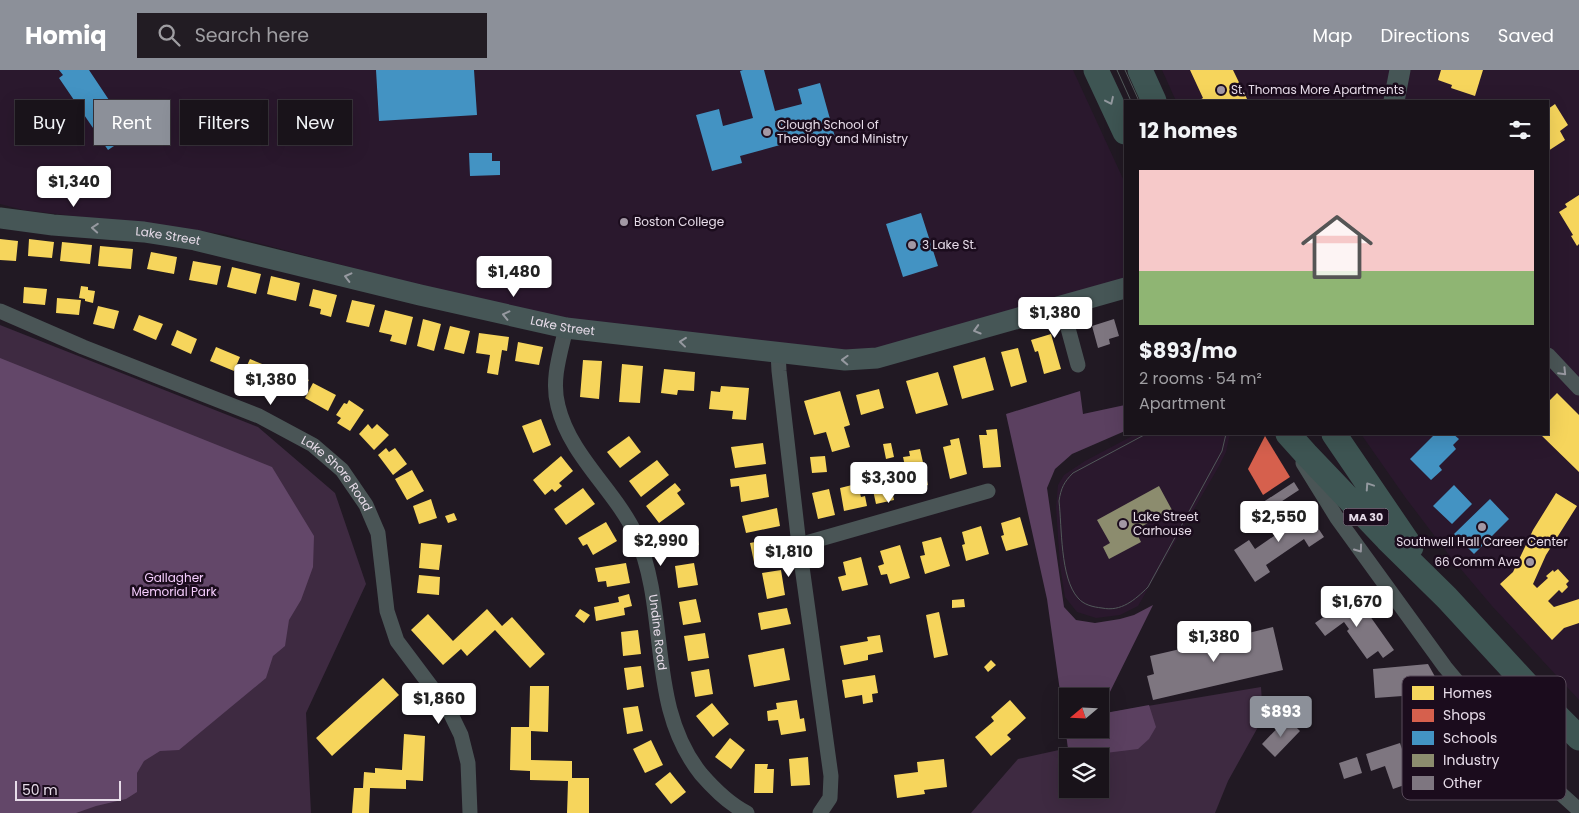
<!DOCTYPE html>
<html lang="en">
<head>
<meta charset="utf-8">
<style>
  body { margin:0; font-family:Poppins,sans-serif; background:#221c23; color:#f1f3f6; height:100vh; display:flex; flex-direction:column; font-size:19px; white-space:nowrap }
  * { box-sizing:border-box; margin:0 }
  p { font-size:16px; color:#9f9ea2 }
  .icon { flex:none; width:28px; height:28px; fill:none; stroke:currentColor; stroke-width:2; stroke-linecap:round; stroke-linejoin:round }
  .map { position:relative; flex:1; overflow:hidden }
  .sheet { position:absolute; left:1124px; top:30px; width:425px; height:335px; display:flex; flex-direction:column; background:#19131a; border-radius:0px; box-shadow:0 5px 20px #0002,0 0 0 1px #373239 }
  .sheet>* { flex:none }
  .guide { position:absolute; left:15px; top:30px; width:475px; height:45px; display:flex; gap:10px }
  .needle { width:32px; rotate:251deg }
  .tools { position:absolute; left:1059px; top:618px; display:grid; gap:10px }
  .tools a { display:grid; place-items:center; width:50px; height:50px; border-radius:0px; background:#19131a; box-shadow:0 5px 20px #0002,0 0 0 1px #373239; font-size:25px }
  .scale { position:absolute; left:15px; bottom:12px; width:106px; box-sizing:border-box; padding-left:5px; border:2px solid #e7dce9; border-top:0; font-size:14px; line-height:18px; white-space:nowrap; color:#e7dce9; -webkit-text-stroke:4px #1b0c1d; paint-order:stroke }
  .price { position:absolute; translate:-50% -42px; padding:0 11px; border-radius:5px; background:#fff; color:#222; font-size:16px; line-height:32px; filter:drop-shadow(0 1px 2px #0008) }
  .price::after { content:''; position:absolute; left:50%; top:30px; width:15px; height:11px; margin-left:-8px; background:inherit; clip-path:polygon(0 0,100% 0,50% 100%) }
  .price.on { background:#8c9099; color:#fff }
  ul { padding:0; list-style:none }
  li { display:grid; align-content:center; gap:10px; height:265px; padding:0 15px }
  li+li { border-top:1px solid #373239 }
  li span { display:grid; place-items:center; height:155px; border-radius:0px; color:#555 }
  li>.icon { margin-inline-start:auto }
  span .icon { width:90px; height:90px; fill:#fffc; stroke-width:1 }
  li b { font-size:21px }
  h2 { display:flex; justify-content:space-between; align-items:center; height:60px; padding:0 15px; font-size:21px }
  .pill { padding:0 18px; border-radius:0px; background:#19131a; box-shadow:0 5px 20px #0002,0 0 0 1px #373239; font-size:18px; line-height:45px }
  .pill.on { background:#8c9099; color:#fff }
  header { display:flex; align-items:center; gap:30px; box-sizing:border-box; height:70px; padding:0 25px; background:#8c9099; color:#fff }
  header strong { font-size:24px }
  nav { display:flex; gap:28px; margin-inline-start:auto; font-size:18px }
  .search { width:350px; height:45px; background:#221c23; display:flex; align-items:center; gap:12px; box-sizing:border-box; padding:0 18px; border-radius:0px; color:#9f9ea2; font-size:19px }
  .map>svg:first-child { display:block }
  .built { fill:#2a182d }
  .green { fill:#3e2a41; fill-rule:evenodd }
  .forest { fill:#5b4060 }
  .water { fill:#634769 }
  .homes { fill:#f6d55c }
  .shops { fill:#d6604d }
  .schools { fill:#4393c3 }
  .industry { fill:#8c8c6e }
  .building { fill:#7e7680 }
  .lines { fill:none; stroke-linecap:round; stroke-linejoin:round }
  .street { stroke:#4a5556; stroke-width:15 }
  .secondary { stroke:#465656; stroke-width:21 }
  .primary { stroke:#3e5553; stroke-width:25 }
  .tram { stroke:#52595a; stroke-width:1 }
  .oneway { stroke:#92989e }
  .oneway2 { stroke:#9699a0 }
  .oneway3 { stroke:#9898a0 }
  .poi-dot { fill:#a298a4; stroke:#1b0c1d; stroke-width:2 }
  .labels { text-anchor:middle; stroke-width:5; stroke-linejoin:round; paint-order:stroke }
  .shield { fill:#1b0c1d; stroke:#aa9eac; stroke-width:1 }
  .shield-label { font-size:11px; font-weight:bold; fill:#e7dce9 }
  .poi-label { font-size:12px; fill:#e7dce9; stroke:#1b0c1d; text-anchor:start }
  .street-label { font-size:12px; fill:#e7dce9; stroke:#1b0c1d }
  .park-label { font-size:12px; fill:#f5cdfd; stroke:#1b0c1d }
  .key { fill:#1b0c1d; stroke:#584a5a; stroke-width:1 }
  .key-label { font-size:14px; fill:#e7dce9 }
</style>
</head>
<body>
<header>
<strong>Homiq</strong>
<div class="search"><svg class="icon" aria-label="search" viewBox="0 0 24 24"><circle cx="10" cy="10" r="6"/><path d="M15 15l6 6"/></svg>Search here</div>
<nav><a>Map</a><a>Directions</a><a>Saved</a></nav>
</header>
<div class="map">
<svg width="1579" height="743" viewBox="0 0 1579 743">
  <rect width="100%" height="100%" fill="#211923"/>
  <!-- built -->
  <path class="built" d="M0 0H1073L1125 113V208L890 275 867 280H842L579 253 479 231 223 164 23 140 0 134Z
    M1162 0H1579V630L1492 536 1449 485 1405 427 1361 364H1548V31H1176Z
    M1136 364H1230L1226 382 1219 396 1138 536 1120 545 1096 548 1077 542 1065 527 1060 496 1056 437 1058 415 1064 405 1085 391Z"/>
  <!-- green -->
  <path class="green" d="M0 255 258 357 335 423 366 514 306 643 311 743H0Z
    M1261 617 1263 648 1228 711 1215 743H971L1018 689 1068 678 1064 650 1068 659H1100V644ZM1068 686H1100V719H1068Z"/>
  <!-- forest -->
  <path class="forest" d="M1080 321 1083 344 1125 335V361L1072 384 1055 399 1047 418 1064 537 1076 550 1095 553 1120 549 1134 545 1153 535 1100 642V626H1068V659H1100V644L1149 635 1156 657 1149 669 1138 679 1081 686 1068 678 1047 529 1006 344Z"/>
  <!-- water -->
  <path class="water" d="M0 288 272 397 314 466 313 497 301 530 289 550 285 576 273 586 266 608 179 680 160 681 144 691 137 703V722L126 729 96 736 76 743H0Z"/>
  <!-- homes -->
  <path class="homes" d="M1190 0H1233L1248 31H1198L1203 28Z
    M1441 0H1483L1475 26 1451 18 1452 15 1438 10Z
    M1555 34 1568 55 1560 61 1565 70 1548 81V39Z
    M1579 125V174L1577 176 1571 166 1573 165 1559 142 1567 137 1565 134Z
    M0 169 18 171 16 191 0 190Z
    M29 169 54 172 52 188 28 186Z
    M62 172 92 175 90 194 60 191Z
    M100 176 133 179 131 199 98 196Z
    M151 182 177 187 174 204 147 199Z
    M193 191 221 196 217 215 189 210Z
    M232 197 261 204 256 224 227 217Z
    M271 206 300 213 296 231 267 224Z
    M81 216 88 217V220L95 221 93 233 85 231V229L79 228Z
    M24 217 47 219 45 235 23 233Z
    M313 219 337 225 331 247 320 244 321 239 309 236Z
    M57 228 81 230 79 245 56 243Z
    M352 230 375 235 369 257 346 252Z
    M98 236 119 241 114 259 93 254Z
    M385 240 413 247 406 275 390 271 392 265 379 262Z
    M139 245 163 254 156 270 133 260Z
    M423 249 441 254 434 281 417 276Z
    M450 256 470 261 464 284 444 279Z
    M177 260 197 269 191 284 171 275Z
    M479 263 509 267 507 281 502 280 498 305 487 303 490 285 476 283Z
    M1051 264 1061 299 1044 304 1038 281 1035 282 1031 270Z
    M518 272 543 277 539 295 515 291Z
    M216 277 240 287 234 301 210 291Z
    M1018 278 1027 312 1011 317 1001 282Z
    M985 287 994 320 962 329 953 296Z
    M250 289 272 298 265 316 249 309 250 307 243 304Z
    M583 290 602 291 599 329 580 327Z
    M622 294 643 296 640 333 619 332Z
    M284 296 309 310 299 326 275 313Z
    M664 299 695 302 694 321 678 320 677 325 661 323Z
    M938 302 948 335 916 344 906 311Z
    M313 313 336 325 328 341 305 328Z
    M721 316 749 318 746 350 732 349 733 341 709 339 711 321 720 322Z
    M879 319 884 338 861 345 856 325Z
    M840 321 850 355 844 357 850 377 832 382 826 362 814 365 804 331Z
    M1557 323 1579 345V402L1540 364H1548V327L1550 330Z
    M349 330 364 340 350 361 337 353 341 348 336 345 344 333 347 334Z
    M541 349 551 375 533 383 522 356Z
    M368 354 372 359 377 354 389 365 374 380 359 364Z
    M997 359 1001 397 983 398 979 365H987L986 360Z
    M629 366 641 382 620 398 607 382Z
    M959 368 967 404 950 409 943 377 951 375 950 370Z
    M763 373 766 394 735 398 731 377Z
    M891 373 894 387 886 389 883 374Z
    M386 378 389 382 395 378 407 394 393 405 378 385Z
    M920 379 928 415 910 419 903 387 910 386 909 381Z
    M561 386 573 401 559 413 562 416 555 422 552 419 545 425 533 410Z
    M825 386 827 402 812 403 810 387Z
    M657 390 669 405 641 427 629 411Z
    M865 396 866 409 858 410 856 397Z
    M412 400 424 421 407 430 395 409Z
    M766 404 769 427 741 432 739 416 731 417 730 409Z
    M889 407 894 430 876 434 871 411Z
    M675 413 681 420 677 423 685 434 659 453 646 436Z
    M852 415V417L858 416 861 427 865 426 867 436 844 441 840 418Z
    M583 418 595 434 566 455 554 439Z
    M829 419 835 445 818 449 812 423Z
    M1556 423 1577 436 1546 485 1533 514 1537 518 1548 508 1546 506 1553 500 1554 502 1558 499 1569 511 1566 514 1568 517 1562 523 1559 520 1548 531 1554 537 1579 529V553L1564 558 1552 570 1500 514 1513 502 1533 460Z
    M431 429 437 448 419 454 413 436Z
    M777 438 780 456 746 463 742 446Z
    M454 443 457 450 448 453 445 446Z
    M1020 447 1028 475 1006 481 1001 466 1004 465 1001 453Z
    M606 452 617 471 593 485 587 474 583 476 578 468Z
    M981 456 989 484 966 491 962 475 965 474 962 462Z
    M695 457 699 475 667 481 664 463Z
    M780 467 784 487 754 492 750 473Z
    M941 467 950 496 925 504 920 486 925 485 922 472Z
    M421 473 442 475 439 500 419 498Z
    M900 475 910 508 890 514 887 504 881 505 878 496 884 494 880 481Z
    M861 487 868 515 842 521 838 507 846 505 843 492Z
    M626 493 630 513 607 517 606 511 598 512 595 498Z
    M694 493 698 515 678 518 675 496Z
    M781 500 785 525 767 529 762 503Z
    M419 505 440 507 439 525 417 523Z
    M629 524 632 536 624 538 625 545 596 551 594 537 619 532 618 527Z
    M696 529 701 552 683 555 679 532Z
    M964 529 965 537 952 538V530Z
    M787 538 791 554 761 560 758 543Z
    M487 539 502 556 512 547 545 584 530 598 495 560 467 586 461 579 443 595 411 560 428 544 453 571Z
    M580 539 590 545 584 553 575 546Z
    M939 542 948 585 934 588 926 545Z
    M638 560 641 584 623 586 621 562Z
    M705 563 709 588 688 591 684 566Z
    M880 565 883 582 868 585V590L844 595 840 576 868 571 867 567Z
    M784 578 790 610 754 617 748 585Z
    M991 590 996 595 988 602 984 597Z
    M641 596 644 617 627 620 624 598Z
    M709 599 713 624 695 627 691 602Z
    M875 605 878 623 872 624 873 632 863 634 862 625 845 628 842 610Z
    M383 608 399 625 332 686 316 668Z
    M530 616H549L548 662 531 661V690L572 691V708H589V743H567L568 711 530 710V701L510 700 511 657H529Z
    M797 630 800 649 804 648 806 661 781 665 778 650 768 651 767 641 777 639 776 633Z
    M1010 630 1026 648 1007 665 1011 669 991 686 975 667 994 651 991 647Z
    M712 633 729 654 713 667 696 646Z
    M638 636 643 661 627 664 623 638Z
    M404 664 425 666 423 711 406 710V719L370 718 369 743H352L354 718H363L364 702 375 703V698L402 700Z
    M730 668 745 680 731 699 715 687Z
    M651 670 663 695 645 703 633 679Z
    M808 687 810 715 791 716 789 689Z
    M944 689 947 717 924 720 925 724 897 728 894 705 918 702 917 692Z
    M755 694H768L767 699H774L773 723H754Z
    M670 702 686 722 671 734 655 714Z"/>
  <!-- shops -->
  <path class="shops" d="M1265 366 1290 407 1263 425 1248 399Z"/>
  <!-- schools -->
  <path class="schools" d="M59 0H89L111 33 117 29 138 60 108 80 59 8 63 5Z
    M376 0H474L477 45 379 51Z
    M743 0H764L775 41 802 34 798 19 820 13 835 67 811 73 809 67 740 86 742 93 712 101 696 45 719 39 723 56 753 48 740 1Z
    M469 83H492V91H500V105L470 106Z
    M921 143 938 196 903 207 886 154Z
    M1435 364H1453L1459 369 1453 375 1456 379 1439 396 1442 400 1431 410 1410 389Z
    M1454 415 1472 434 1452 454 1433 436Z
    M1490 429 1509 449 1474 484 1454 464Z"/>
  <!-- industry -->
  <path class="industry" d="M1159 416 1172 440 1135 460 1141 472 1109 489 1103 477 1110 473 1097 450Z"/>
  <!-- building -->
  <path class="building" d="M1114 249 1119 266 1109 269 1110 274 1098 278 1092 256Z
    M1294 412 1299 420 1256 448 1251 440Z
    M1302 434 1324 467 1309 477 1304 469 1266 495 1270 502 1255 512 1234 480 1249 470 1255 479 1293 453 1287 444Z
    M1355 525 1394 580 1383 588 1378 581 1367 589 1347 561 1349 559 1344 552 1325 566 1315 553Z
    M1273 557 1283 600 1153 630 1147 606 1154 604 1150 586 1189 577 1187 571 1226 562 1228 568Z
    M1428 594 1444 623 1375 628 1373 599Z
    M1287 648 1300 661 1275 687 1262 674Z
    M1400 673 1413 712 1393 719 1385 696 1371 701 1366 684Z
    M1357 687 1362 703 1344 709 1339 693Z"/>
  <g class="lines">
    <!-- street -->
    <g class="street">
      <path d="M1062 236 1078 295"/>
      <path id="s1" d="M0 241 83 277 259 346 313 375 342 400 366 435 378 463 387 541 397 571 433 619 444 630 461 665 468 693 470 743"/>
      <path id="s2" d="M566 258C560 284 551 310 558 336 570 386 615 420 636 465 670 543 646 635 701 704 714 719 729 734 747 743"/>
      <path d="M778 282 779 301 799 475 831 706 830 728 820 743"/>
      <path d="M1548 285 1579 318"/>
      <path d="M1303 393 1337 448 1445 597 1491 652 1550 714 1579 740"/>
      <path d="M799 475 988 421"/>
    </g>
    <!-- secondary -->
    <g class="secondary">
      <path d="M1394 31 1400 0"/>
      <path id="s3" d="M0 148 53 155 144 162 195 170 420 225 566 258 845 290 877 288 1125 218"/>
    </g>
    <!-- primary -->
    <path class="primary" d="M1096 0 1125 62
      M1140 0 1154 31
      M1288 364 1306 384 1387 469 1447 528 1541 630 1579 668
      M1334 364 1411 477"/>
    <!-- tram -->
    <path class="tram" d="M1117 0 1131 31
      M1125 0 1139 31
      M1146 364 1073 403C1064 412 1061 418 1059 431 1062 457 1060 508 1078 528 1084 535 1093 537 1102 538 1121 542 1135 530 1148 517L1222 381 1226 364"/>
  </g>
  <!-- one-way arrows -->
  <defs><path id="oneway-chevron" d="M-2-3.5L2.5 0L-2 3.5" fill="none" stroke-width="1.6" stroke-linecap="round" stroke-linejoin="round" transform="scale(1.25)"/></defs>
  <g class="oneway">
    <use href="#oneway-chevron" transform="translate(1110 31) rotate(65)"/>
    <use href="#oneway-chevron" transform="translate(1369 416) rotate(-124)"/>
  </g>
  <g class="oneway2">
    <use href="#oneway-chevron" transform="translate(95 158) rotate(-176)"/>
    <use href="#oneway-chevron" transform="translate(348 207) rotate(-166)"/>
    <use href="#oneway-chevron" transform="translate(506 245) rotate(-167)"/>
    <use href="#oneway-chevron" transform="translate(977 260) rotate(164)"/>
    <use href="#oneway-chevron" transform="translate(683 272) rotate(-174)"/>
    <use href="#oneway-chevron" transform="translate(845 290) rotate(-178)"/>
  </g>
  <g class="oneway3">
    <use href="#oneway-chevron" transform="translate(1563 302) rotate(46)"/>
    <use href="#oneway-chevron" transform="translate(1359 479) rotate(54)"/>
  </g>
  <!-- markers -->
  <g class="poi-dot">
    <circle cx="1221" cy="20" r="5"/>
    <circle cx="767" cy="62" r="5"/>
    <circle cx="624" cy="152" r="5"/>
    <circle cx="912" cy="175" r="5"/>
    <circle cx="1123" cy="454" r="5"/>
    <circle cx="1482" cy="457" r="5"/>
    <circle cx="1530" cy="492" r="5"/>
  </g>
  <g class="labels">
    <!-- shield labels -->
    <rect class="shield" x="1343.5" y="438.5" width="45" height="17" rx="4"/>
    <g class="shield-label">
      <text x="1366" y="451">MA 30</text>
    </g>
    <!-- poi labels -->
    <g class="poi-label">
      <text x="1231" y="24">St. Thomas More Apartments</text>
      <text x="777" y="59">Clough School of<tspan x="777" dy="14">Theology and Ministry</tspan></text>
      <text x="634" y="156">Boston College</text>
      <text x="922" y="179">3 Lake St.</text>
      <text x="1133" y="451">Lake Street<tspan x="1133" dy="14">Carhouse</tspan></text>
      <text x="1482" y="476" text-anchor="middle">Southwell Hall Career Center</text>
      <text x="1520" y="496" text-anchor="end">66 Comm Ave</text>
    </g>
    <!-- street labels -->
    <g class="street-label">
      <text dy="4" stroke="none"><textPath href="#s3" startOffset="169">Lake Street</textPath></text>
      <text dy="4" stroke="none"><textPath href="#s3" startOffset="574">Lake Street</textPath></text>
      <text dy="4" stroke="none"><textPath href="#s1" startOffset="378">Lake Shore Road</textPath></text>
      <text dy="4" stroke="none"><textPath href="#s2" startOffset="331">Undine Road</textPath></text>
    </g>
    <!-- park labels -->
    <g class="park-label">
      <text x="174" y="512">Gallagher<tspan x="174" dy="14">Memorial Park</tspan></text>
    </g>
  </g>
  <!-- legend -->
  <rect x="1402" y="606" width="164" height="124" rx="8" class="key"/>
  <rect x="1412" y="616" width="22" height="14" fill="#f6d55c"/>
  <rect x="1412" y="639" width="22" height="13" fill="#d6604d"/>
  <rect x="1412" y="661" width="22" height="14" fill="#4393c3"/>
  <rect x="1412" y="684" width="22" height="13" fill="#8c8c6e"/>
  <rect x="1412" y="706" width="22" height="14" fill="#7e7680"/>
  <g class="key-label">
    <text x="1443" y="628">Homes</text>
    <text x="1443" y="650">Shops</text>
    <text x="1443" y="673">Schools</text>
    <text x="1443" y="695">Industry</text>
    <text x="1443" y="718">Other</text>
  </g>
</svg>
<div class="tools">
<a><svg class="needle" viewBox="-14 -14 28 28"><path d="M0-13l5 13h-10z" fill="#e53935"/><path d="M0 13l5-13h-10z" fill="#9f9ea2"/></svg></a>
<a><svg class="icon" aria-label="layers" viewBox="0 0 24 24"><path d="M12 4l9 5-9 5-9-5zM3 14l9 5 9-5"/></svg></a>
</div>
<div class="scale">50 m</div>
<b class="price" style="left:74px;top:138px">$1,340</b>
<b class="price" style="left:514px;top:228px">$1,480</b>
<b class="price" style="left:1055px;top:269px">$1,380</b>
<b class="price" style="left:271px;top:336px">$1,380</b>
<b class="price" style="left:889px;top:434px">$3,300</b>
<b class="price" style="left:1279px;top:473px">$2,550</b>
<b class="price" style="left:661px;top:497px">$2,990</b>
<b class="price" style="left:789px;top:508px">$1,810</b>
<b class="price" style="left:1357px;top:558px">$1,670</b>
<b class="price" style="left:1214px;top:593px">$1,380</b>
<b class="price" style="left:439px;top:655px">$1,860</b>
<b class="price on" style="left:1281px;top:668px">$893</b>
<div class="guide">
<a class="pill">Buy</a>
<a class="pill on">Rent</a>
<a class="pill">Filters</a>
<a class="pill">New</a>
</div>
<section class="sheet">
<h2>12 homes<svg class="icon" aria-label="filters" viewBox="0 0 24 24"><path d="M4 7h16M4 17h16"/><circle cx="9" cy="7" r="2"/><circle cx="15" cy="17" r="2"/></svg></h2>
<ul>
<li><span style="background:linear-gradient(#f6c9c9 65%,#8fb573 0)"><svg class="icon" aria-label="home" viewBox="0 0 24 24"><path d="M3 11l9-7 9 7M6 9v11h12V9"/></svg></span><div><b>$893/mo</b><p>2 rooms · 54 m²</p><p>Apartment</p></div></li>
</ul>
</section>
</div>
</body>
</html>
